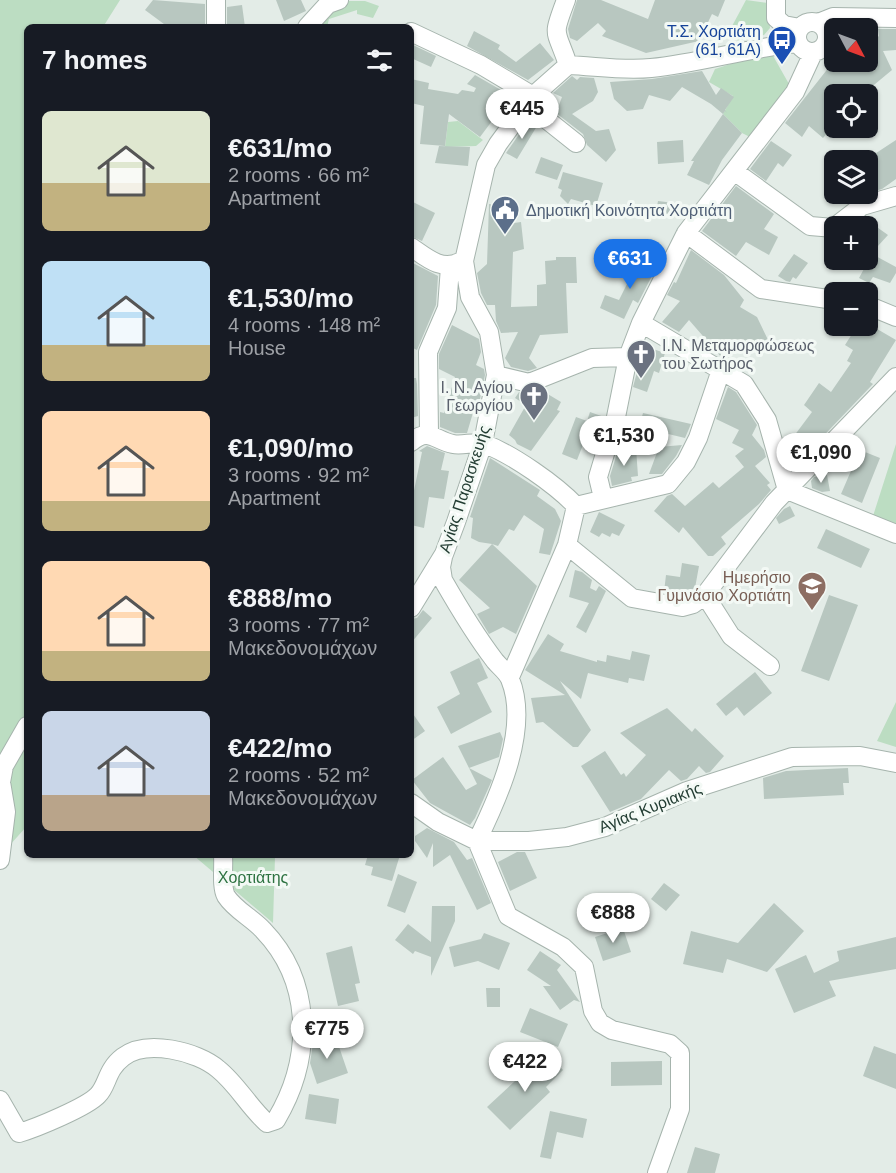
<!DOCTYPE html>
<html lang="en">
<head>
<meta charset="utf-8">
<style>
  body { margin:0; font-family:Helvetica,sans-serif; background:#20242c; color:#f1f3f6; height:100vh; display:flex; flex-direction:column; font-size:22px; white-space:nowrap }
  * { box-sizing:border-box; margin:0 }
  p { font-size:20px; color:#9ea1a6 }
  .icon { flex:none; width:33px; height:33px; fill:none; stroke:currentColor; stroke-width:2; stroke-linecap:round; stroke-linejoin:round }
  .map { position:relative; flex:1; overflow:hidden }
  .drawer { position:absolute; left:24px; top:24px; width:390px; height:834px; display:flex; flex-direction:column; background:#171b24; border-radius:9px; box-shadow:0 2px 4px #0004 }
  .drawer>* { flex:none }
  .needle { width:39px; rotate:131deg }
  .buttons { position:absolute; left:824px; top:18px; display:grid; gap:12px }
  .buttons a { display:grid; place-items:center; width:54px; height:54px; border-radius:9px; background:#171b24; box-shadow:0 2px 4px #0004; font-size:30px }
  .price { position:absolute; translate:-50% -51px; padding:0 14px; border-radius:21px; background:#fff; color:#222; font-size:20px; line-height:39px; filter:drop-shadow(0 2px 3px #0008) }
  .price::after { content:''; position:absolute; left:50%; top:36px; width:18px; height:14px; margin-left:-9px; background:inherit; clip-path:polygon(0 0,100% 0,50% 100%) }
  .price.on { background:#1a73e8; color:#fff }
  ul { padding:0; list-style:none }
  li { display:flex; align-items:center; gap:18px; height:150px; padding:0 18px }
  li span { display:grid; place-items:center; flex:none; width:168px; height:120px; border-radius:9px; color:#555 }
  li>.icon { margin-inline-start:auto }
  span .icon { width:72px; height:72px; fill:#fffc; stroke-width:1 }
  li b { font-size:26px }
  h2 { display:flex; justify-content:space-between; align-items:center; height:72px; padding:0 18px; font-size:26px }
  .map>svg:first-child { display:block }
  .green { fill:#bcddc2 }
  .building { fill:#b8c7c0 }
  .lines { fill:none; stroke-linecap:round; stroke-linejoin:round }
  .minor-casing { stroke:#a6b4ad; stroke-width:20 }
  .minor { stroke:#fff; stroke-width:18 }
  .labels { text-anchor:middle; stroke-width:6; stroke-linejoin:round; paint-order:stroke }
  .transit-label { font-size:16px; fill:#164399; stroke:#f3f9f5; text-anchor:end }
  .service-label { font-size:16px; fill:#4e5e75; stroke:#f3f9f5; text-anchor:start }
  .worship-label { font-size:16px; fill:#5b616d; stroke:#f3f9f5; text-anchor:start }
  .street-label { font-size:16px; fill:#233d33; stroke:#f3f9f5 }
  .education-label { font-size:16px; fill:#785e54; stroke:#f3f9f5; text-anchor:end }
  .park-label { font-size:16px; fill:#2e7342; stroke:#f3f9f5 }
</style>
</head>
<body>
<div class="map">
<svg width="896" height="1173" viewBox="0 0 896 1173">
  <rect width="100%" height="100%" fill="#e3ece7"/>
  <!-- green -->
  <path class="green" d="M0 0H120L103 27H27V826L0 856Z
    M746 0 768 3 770 28 764 35 738 41 731 28Z
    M349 1H365L379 6 373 18 357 14V10L329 19 327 27H315L334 6Z
    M768 52 772 54 789 84 788 90 754 139 742 133 723 114 733 96 709 82 715 69Z
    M458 121 483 140 476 146 445 147 448 122Z
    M896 444V525L873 516Z
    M896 702V747L877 741Z
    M193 855H312L305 858 275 857 273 923Z"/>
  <!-- building -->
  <path class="building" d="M153 0 205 4V27H168L145 10Z
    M276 0H301L306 11 284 21Z
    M577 0H601L648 19 655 0H725L718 17 712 14 699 41 646 53 602 36 606 31 598 23 577 41 570 38 568 29Z
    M242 5 245 27H227V7Z
    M878 29H896V50L883 51 892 70 863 94H834V125L823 138 809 126 802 137 785 123 833 62H867V46L879 36Z
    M474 31 500 45 498 49 516 62 540 43 554 60 528 80 467 46Z
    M413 45 436 56 431 67 411 58Z
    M702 71 716 95 721 88 734 97 725 110 727 113 725 111 723 114 711 104 682 87 670 101 649 95 643 109 627 111 614 99 610 82 652 79Z
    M475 75 508 94 495 111 498 113 480 137 449 114 445 146 420 144 424 106 411 103V79L429 83 428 89 458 94 462 90 474 92 476 88 467 84Z
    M572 76 577 80 580 77 594 78 598 92 593 101 572 114 596 131 609 129 616 150 606 162 587 145 583 134 556 113 562 97 553 93Z
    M723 114 742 133 722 160 709 185 687 175 694 161H691Z
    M529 120 537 126 517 159 506 153Z
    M683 140 684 162 658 164 657 142Z
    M896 140V179L882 189 867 193V159Z
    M771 141 792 155 783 167 778 163 766 181 750 169Z
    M439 146 470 147 468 166 435 163Z
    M541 157 563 165 557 180 535 173Z
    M563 172 603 183 596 206 571 199 568 204 560 196 562 190 558 188Z
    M736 186 774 214 764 229 778 237 769 255 746 242 736 256 702 231Z
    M411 201 435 213 422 241 411 236Z
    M504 201 514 203V223L521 222 524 249 513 252 511 307 537 306V285L546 284 545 261 556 260V257H576L577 283H566L568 333 540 335 529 358 537 368 528 371 511 367 505 358 518 332 501 333 496 321 495 305H487L481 293 477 273 487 264 489 204 502 206Z
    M658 201 674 203 672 215 656 212Z
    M867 220 888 235 867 258Z
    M691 250 724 275 744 300 740 307 757 317 770 344 755 351 749 339 736 345 722 358 689 320 679 332 662 322 680 301 667 295 674 282 676 283Z
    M794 254 808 263 796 279 793 277 790 282 786 281 778 276Z
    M872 254 896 267V273L890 283 873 277 869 283 859 278Z
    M636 258 656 268 638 303 633 300 624 319 600 308 605 295 619 300 631 276 628 274Z
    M411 262 438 276 436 305 417 350 411 347Z
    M452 325 479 339 481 352 476 365 484 369 485 375 480 399H477L467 433H455L440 427V412L444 413 455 377 439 369V354Z
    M857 326H872L896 340 870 382 873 384 811 449 794 436 812 412 804 405 819 383 831 392 851 363 847 361 853 350 845 345Z
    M644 346 665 353 659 373 654 371 647 392 633 387Z
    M411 378H416L417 384 418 416 411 418Z
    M728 387 736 392 757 425 752 435 764 450 766 457 755 466 770 483 767 485 771 490 759 504 721 537 726 544 713 556H708L683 527 679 533 654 511 667 496 672 494 685 506 713 482 719 488 744 467 735 456 744 449 732 443 739 430 716 419Z
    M541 390 561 402 557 410 560 411 531 451 517 444 515 440 509 435 526 405 515 398 519 392 532 394Z
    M590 412 604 417 597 441 586 437 577 460 562 454 576 417 587 421Z
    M643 413 691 424 685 438 639 427Z
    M682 445 676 456 662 474H649L659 447Z
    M427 446 445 453 441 470 449 471 444 499 429 497 424 528 411 525V505L422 452 419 451Z
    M636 448 638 476 631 477 632 481 612 486 610 476 618 450Z
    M860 450 880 458 862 503 841 494Z
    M490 458 540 490 537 496 555 509 561 521 550 555 539 553 544 529 524 515 514 531 509 529 498 546 492 544 537 586 516 634 503 627 489 634 477 614 490 608 459 580 492 544 479 542 471 538 473 518 470 517Z
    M827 475 830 491 822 492 812 488 811 481 814 477Z
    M790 506 795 516 779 524 776 518 784 509Z
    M599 512 625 525 619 536 612 533 610 537 602 533 599 537 590 532Z
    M826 529 870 549 861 568 817 548Z
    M682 563 699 566 695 588 681 595 664 592 666 575 680 577Z
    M575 570 582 572 592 580 590 588 596 591 599 586 606 591 586 633 576 627 589 603 569 597Z
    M829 595 858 605 829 681 801 671Z
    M423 610 432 618 411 643V619L417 618Z
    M548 634 564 644 560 651 597 662V660L606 662 607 655 630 660 632 651 650 655 644 681 629 678 628 683 588 673 581 699 560 681 591 730 578 747H573L543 722 536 723 531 698 565 695 525 670Z
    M479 658 488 678 477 683 492 712 451 734 437 707 460 694 450 672Z
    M755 672 772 693 744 716 737 707 726 716 716 704Z
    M667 708 692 732 695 728 724 756 710 772 706 773 699 766 687 779 681 781 669 770 641 799 610 812 581 766 605 751 621 775 624 773 626 777 646 755 620 733Z
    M411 711 425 731 411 741Z
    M500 732 503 739 499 757 469 768 458 746Z
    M443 757 466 790 477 784 469 768 492 780 475 818 470 825 430 803 412 780Z
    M848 768 849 783H843L844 795 764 799 763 778 786 771Z
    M427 828 454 842 467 860 472 858 491 903 477 910 450 855 433 867V843L427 858 415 841V836Z
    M517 852H525L537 878 510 891 498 862Z
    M368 855H400L392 881 371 875 373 867 365 865Z
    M398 874 417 882 405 913 387 906Z
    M664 883 680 895 666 911 651 899Z
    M774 903 804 931 767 972 727 959 723 973 683 964 691 931 738 943Z
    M432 906H455V921L431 976V957L415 951 413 954 395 940 408 924 431 942Z
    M623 928 631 952 603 961 595 937Z
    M484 933 510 943 499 970 478 961 454 967 449 947 481 939Z
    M896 937V969L829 981 836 996 794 1013 775 969 806 955 814 973 839 961 837 951Z
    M352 946 360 983 355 984 359 1001 338 1006 326 953Z
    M540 951 561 965 557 970 580 1002 574 1000 560 1010 543 986H551L527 970Z
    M486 988H500V1007H487Z
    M530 1008 568 1024 558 1047 520 1032Z
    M335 1035 348 1073 317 1084 310 1063 313 1043Z
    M874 1046 896 1054V1089L863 1076Z
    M549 1055 563 1070 546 1087 550 1092 510 1130 487 1107 528 1069 531 1072Z
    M662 1061V1085L611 1086V1062Z
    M309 1094 339 1099 336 1124 305 1119Z
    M550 1111 587 1119 583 1138 557 1132 551 1159 540 1157Z
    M695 1147 720 1154 715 1173H687Z"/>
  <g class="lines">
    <!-- minor casing -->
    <g class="minor-casing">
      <path id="minor" d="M566 0C551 39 556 28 568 65
        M776 0V18L784 25 800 28
        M797 37a15 15 0 1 1 30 0a15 15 0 1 1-30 0Z
        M818 23 833 17 896 18
        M216 27V0
        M307 27 328 4 339 0
        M411 32 481 65 533 96
        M527 104 576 143
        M734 171 810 226 834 228
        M836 226 862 206 896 196
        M686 233 761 289 834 300
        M411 247C427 258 441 271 460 262
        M867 305 896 317
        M641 323 744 384 767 420 787 490 896 534
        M496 375 529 383 592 358 628 357
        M429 434 428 352 447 308 450 267
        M411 442C429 427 434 440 453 444 463 446 475 441 485 444 513 455 555 484 576 506L668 484 686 462 698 438 721 370
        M603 498 598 477 616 417 628 357 641 323 686 233 795 92 813 53
        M567 545 632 598 682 607 693 604 705 595 774 503 896 377
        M443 557 441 567 443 580C459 608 476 636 495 661 500 667 507 672 510 679 530 728 499 796 477 841L508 916 563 947 584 967 593 1011 600 1023 612 1030 670 1044 680 1053V1109L657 1173
        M705 595 731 636 770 666
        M411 608 444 554 456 522 483 443 496 375 489 332 470 297 464 261 486 165 498 144 533 96 568 65C595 66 623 71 651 68 700 63 748 48 797 43
        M510 677 567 545 576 506
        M411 803 438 822 477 841H529L567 837 605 827 687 791 792 757 860 756 896 763
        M0 860 6 812 1 782 4 766 27 726
        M0 1100 19 1133C36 1128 87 1107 98 1095 108 1085 106 1070 123 1057 146 1039 197 1051 218 1069 237 1084 249 1107 267 1123L276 1120C312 1060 314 983 263 930 252 918 235 910 226 896 221 887 224 866 223 855"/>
    </g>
    <!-- minor -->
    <use href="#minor" class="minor"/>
  </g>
  <!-- icons -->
  <defs>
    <g id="bus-pin" transform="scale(1.5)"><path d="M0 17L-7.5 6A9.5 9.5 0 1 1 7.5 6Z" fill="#1a4fb4" stroke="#f3f9f5"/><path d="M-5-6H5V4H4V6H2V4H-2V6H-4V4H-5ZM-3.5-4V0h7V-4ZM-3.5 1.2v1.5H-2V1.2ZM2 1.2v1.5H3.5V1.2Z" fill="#fff"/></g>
    <g id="civic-pin" transform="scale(1.5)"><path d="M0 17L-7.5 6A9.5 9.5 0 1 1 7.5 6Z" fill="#5c6f8a" stroke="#f3f9f5"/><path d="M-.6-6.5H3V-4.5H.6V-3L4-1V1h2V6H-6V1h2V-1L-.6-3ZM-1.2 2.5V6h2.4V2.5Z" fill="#fff"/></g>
    <g id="church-pin" transform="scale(1.5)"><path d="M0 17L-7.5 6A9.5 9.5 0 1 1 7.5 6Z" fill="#6b7280" stroke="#f3f9f5"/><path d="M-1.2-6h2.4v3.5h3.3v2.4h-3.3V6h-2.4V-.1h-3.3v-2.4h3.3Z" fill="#fff"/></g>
    <g id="school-pin" transform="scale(1.5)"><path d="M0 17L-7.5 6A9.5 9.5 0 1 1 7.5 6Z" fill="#8d6e63" stroke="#f3f9f5"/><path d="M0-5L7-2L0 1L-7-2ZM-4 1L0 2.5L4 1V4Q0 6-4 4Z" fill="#fff"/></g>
  </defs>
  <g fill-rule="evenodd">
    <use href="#bus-pin" x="782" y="40"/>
    <use href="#civic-pin" x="505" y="210"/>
    <use href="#church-pin" x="641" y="354"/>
    <use href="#church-pin" x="534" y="396"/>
    <use href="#school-pin" x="812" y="586"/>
  </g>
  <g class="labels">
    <!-- transit labels -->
    <g class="transit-label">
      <text x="761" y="37">Τ.Σ. Χορτιάτη<tspan x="761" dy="18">(61, 61Α)</tspan></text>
    </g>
    <!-- service labels -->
    <g class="service-label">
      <text x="526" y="216">Δημοτική Κοινότητα Χορτιάτη</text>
    </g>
    <!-- worship labels -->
    <g class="worship-label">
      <text x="662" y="351">I.N. Μεταμορφώσεως<tspan x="662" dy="18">του Σωτήρος</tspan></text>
      <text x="513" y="393" text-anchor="end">Ι. Ν. Αγίου<tspan x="513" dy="18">Γεωργίου</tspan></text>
    </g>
    <!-- street labels -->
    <g class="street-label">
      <text transform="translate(464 489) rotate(-72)" y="6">Αγίας Παρασκευής</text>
      <text transform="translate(650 807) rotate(-22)" y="6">Αγίας Κυριακής</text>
    </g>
    <!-- education labels -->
    <g class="education-label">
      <text x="791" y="583">Ημερήσιο<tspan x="791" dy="18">Γυμνάσιο Χορτιάτη</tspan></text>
    </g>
    <!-- park labels -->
    <g class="park-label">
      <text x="253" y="883">Χορτιάτης</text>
    </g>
  </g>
</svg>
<div class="buttons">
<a><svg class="needle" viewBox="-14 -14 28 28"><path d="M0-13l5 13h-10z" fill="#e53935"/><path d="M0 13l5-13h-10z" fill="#9ea1a6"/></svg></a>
<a><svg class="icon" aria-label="locate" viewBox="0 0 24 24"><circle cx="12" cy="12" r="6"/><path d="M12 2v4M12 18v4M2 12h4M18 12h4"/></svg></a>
<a><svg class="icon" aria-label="layers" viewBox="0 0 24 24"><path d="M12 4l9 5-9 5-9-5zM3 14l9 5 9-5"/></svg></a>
<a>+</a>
<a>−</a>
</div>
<b class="price" style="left:522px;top:140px">€445</b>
<b class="price on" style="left:630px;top:290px">€631</b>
<b class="price" style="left:624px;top:467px">€1,530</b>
<b class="price" style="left:821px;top:484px">€1,090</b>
<b class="price" style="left:613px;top:944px">€888</b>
<b class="price" style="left:327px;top:1060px">€775</b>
<b class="price" style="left:525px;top:1093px">€422</b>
<section class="drawer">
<h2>7 homes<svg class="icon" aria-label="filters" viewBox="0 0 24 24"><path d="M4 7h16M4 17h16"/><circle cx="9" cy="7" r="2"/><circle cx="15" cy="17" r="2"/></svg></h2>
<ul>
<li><span style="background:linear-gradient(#dfe7d0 60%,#c2b280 0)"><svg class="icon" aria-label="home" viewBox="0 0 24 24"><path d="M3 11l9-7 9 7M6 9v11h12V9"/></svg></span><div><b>€631/mo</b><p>2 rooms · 66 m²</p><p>Apartment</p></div></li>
<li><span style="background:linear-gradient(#bfe0f5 70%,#c2b280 0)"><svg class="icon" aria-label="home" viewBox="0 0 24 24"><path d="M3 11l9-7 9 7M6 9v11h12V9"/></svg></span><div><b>€1,530/mo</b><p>4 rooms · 148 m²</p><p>House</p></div></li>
<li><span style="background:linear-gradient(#ffd9b3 75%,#c2b280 0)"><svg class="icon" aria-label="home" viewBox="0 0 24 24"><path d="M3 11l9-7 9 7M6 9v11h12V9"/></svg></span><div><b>€1,090/mo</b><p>3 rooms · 92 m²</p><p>Apartment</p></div></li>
<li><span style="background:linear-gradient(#ffd9b3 75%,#c2b280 0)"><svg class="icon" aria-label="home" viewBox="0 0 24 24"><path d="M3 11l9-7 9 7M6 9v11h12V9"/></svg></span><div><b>€888/mo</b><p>3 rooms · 77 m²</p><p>Μακεδονομάχων</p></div></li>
<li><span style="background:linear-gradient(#c9d6e8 70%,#b9a48a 0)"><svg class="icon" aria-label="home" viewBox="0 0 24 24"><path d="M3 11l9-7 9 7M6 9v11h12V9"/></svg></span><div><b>€422/mo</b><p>2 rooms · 52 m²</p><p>Μακεδονομάχων</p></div></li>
</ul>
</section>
</div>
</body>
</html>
